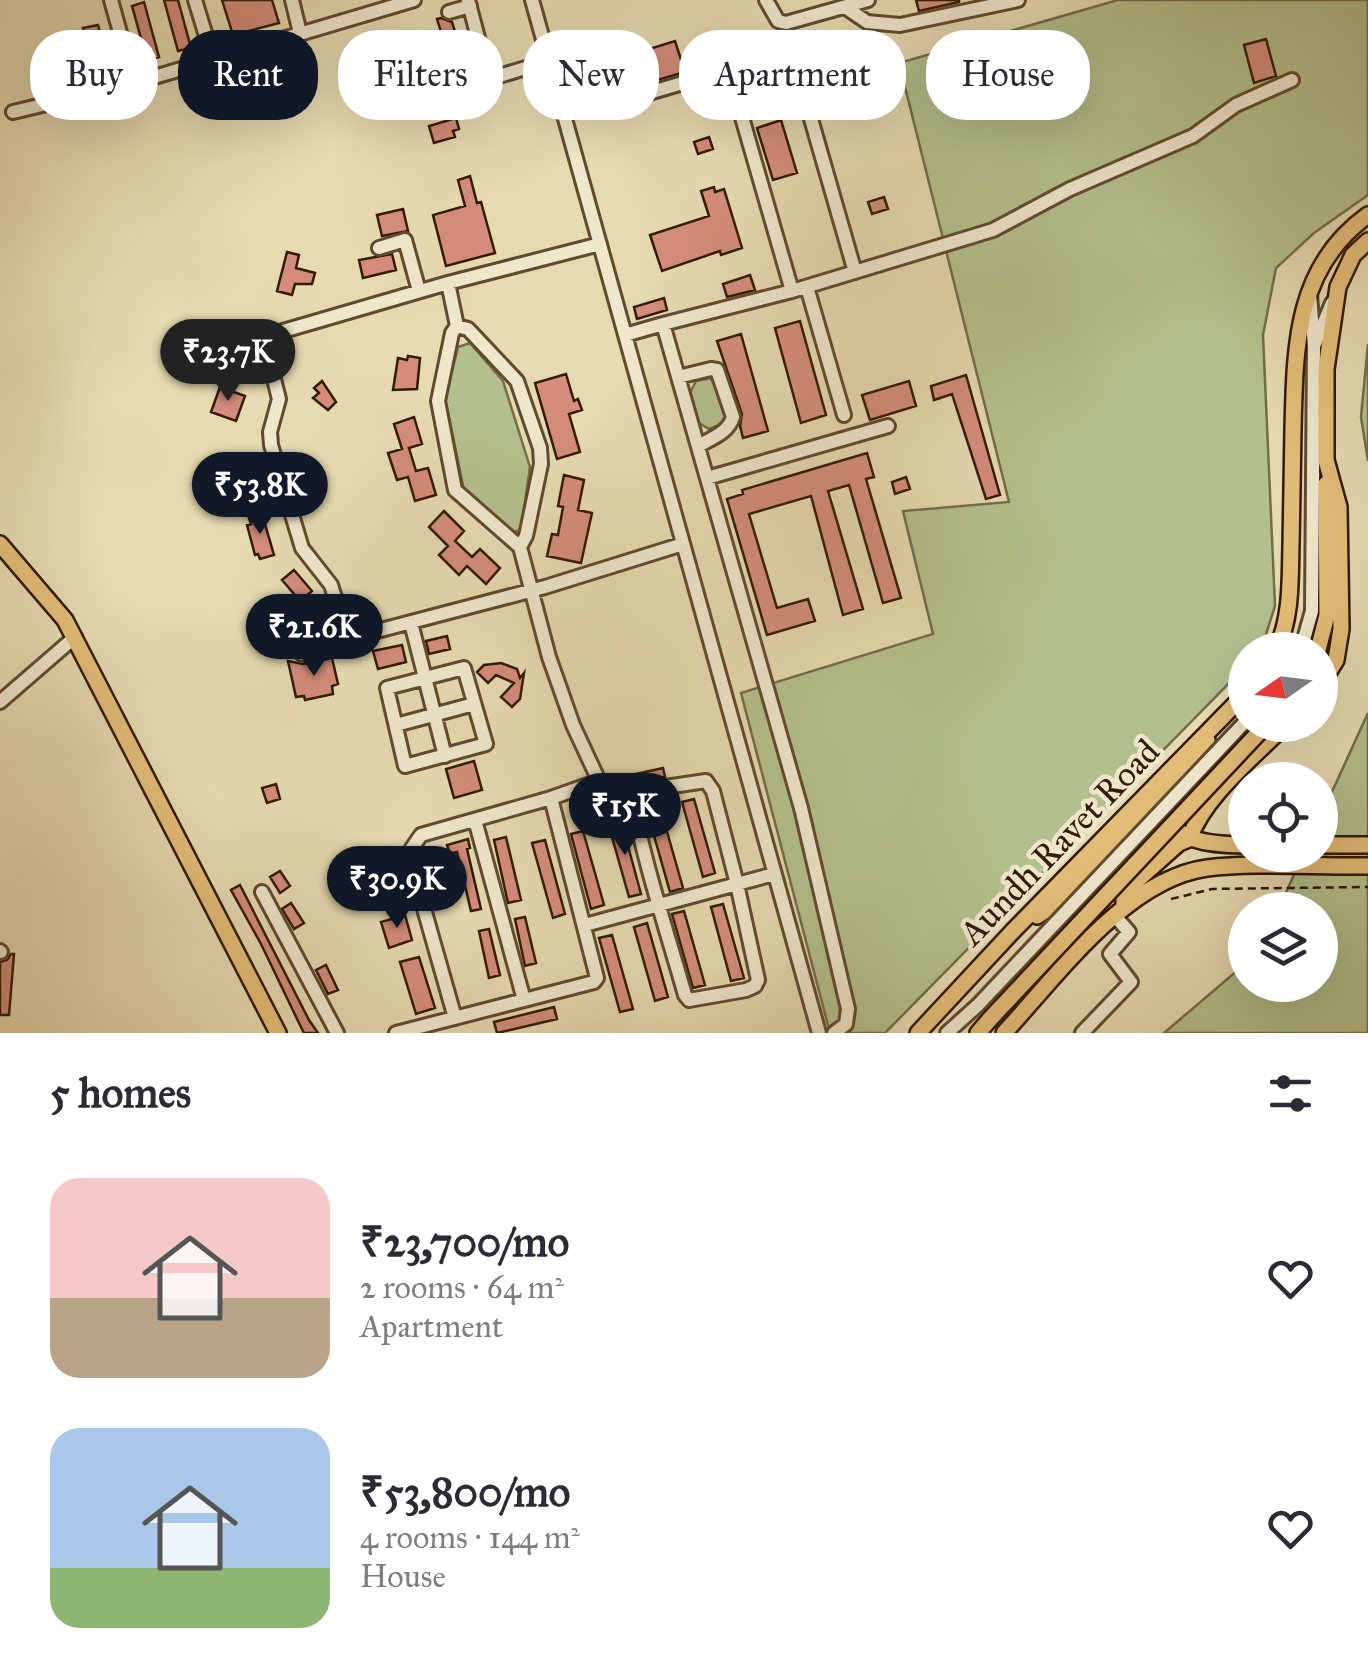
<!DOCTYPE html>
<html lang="en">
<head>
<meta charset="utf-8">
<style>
  body { margin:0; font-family:"IM FELL Great Primer",serif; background:#f2f2f3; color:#2b2b33; height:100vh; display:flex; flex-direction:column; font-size:38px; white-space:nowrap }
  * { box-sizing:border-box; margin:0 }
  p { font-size:32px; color:#7c7c81 }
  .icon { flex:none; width:55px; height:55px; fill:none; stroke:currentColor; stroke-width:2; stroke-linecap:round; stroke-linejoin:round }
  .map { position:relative; height:1033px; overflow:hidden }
  .panel { display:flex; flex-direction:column; background:#fff; flex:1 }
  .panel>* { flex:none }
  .top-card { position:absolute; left:30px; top:30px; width:1310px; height:90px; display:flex; gap:20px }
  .needle { width:65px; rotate:256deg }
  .buttons { position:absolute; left:1228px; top:632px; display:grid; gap:20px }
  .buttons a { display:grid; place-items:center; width:110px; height:110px; border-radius:50%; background:#fff; box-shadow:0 10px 40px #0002; font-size:50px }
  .price { position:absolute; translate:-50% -85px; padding:0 22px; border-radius:35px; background:#111827; color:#fff; font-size:32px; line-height:65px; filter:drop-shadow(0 2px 5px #0008) }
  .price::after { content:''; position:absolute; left:50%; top:60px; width:30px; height:22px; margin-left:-15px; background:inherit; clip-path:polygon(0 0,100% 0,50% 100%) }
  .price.active { background:#222; color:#fff }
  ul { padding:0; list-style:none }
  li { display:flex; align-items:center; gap:30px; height:250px; padding:0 50px }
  li span { display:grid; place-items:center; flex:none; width:280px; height:200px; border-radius:30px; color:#555 }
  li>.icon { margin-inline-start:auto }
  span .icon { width:120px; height:120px; fill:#fffc; stroke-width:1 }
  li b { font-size:42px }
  h2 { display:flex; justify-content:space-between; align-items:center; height:120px; padding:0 50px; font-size:42px }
  .pill { padding:0 35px; border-radius:40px; background:#fff; box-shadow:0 10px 40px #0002; font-size:35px; line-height:90px }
  .pill.active { background:#111827; color:#fff }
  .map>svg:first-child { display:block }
  .green { fill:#b3c08d; stroke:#736d48; stroke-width:2.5 }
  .building { fill:#d48d7b; stroke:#331a03; stroke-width:2.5 }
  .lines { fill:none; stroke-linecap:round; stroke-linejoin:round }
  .minor-casing { stroke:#604a2e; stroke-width:18 }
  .major-casing { stroke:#331a03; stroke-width:20 }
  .path { stroke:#331a03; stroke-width:2.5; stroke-dasharray:8 5; stroke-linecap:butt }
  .minor { stroke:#efe7cc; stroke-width:12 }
  .major { stroke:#e3bd78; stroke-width:15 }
  .minor-bridge-casing { stroke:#604a2e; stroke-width:18; stroke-linecap:butt }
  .major-bridge-casing { stroke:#331a03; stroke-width:20; stroke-linecap:butt }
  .minor-bridge { stroke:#efe7cc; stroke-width:12 }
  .major-bridge { stroke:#e3bd78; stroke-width:15 }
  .labels { text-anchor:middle; stroke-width:9; stroke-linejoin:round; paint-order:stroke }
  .street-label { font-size:35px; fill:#331a03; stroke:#efe7cc }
</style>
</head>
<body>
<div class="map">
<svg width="1368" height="1033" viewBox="0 0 1368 1033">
  <rect width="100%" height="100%" fill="#e6dab1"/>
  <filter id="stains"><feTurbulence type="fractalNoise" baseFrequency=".002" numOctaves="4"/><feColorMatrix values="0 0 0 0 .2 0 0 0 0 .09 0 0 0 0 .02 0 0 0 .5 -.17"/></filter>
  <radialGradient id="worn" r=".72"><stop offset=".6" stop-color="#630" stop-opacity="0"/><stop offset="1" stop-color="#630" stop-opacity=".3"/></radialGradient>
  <!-- green -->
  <path class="green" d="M1118 0H1368V195L1314 233 1276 268 1263 335 1275 606 1261 650H1245V667L885 1033H830L741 693 933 634 903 511 1009 502 899 63Z
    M470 343 503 381 530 467 521 530 513 532 464 490 445 399 458 347Z
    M1368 344V461L1361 417Z
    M710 378C720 387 727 409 724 423L709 429 699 423 690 393 696 381Z
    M1368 713V1033H1164L1245 964V985H1320V910H1278L1303 855H1320V818Z"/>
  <!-- building -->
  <path class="building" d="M164 0H178L191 48 178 51Z
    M222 0H272L279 23 233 35Z
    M916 0H959V2L919 11Z
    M144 2 159 57 147 60 132 6Z
    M441 18 452 22 458 41 438 47 434 34 441 32 437 19Z
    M98 25 110 72 96 76 83 28Z
    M1266 39 1276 76 1254 83 1244 45Z
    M675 41 685 72 617 92 607 62Z
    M456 118 459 129 453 131 455 137 434 143 429 126Z
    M781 120 797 173 773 180 757 128Z
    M709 137 713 149 698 154 694 142Z
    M470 176 477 203 481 202 495 253 446 266 433 215 465 206 458 180Z
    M714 187 715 192 724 189 742 248 721 255 720 251 662 271 650 235 709 216 701 191Z
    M884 197 888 209 872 214 868 202Z
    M403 209 408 231 382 236 377 215Z
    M287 252 299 255 296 268 315 273 312 284H295L292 295 277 291Z
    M392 254 396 270 363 278 359 260Z
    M750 275 755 290 727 297 723 284Z
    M664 298 667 310 637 319 634 307Z
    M800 321 826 415 801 423 775 328Z
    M741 334 768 431 743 438 740 426 742 414 717 341Z
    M408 356 420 358 417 389 393 390 398 358 407 360Z
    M566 374 574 401 578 399 582 410 569 414 580 452 557 459 535 383Z
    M966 375 1000 495 986 499 952 394 934 400 931 386Z
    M322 381 336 402 328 410 313 398 319 393 314 388Z
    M909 381 916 406 870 420 862 395Z
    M220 387 245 396 236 421 211 412Z
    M414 417 422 444 409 448 416 471 428 468 436 495 415 501 408 477 397 480 388 453 402 449 394 424Z
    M867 453 874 477 866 479 901 598 883 603 849 485 828 491 863 609 843 615 811 496 749 514 777 608 808 599 815 621 767 635 727 499 743 494 742 490Z
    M244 455 256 496 242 500 241 494 237 496 230 465 233 464 232 459Z
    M564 475 584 480 578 510 592 513 581 563 547 556 552 534 558 535 563 507 558 506Z
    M906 477 910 489 895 494 892 482Z
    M444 511 464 531 455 541 472 557 480 549 500 568 486 584 467 566 459 575 439 555 448 546 429 527Z
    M262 514 274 555 260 559 258 554 255 555 247 525 251 524 249 518Z
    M294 570 312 591 300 601 282 580Z
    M447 636 450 649 429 654 426 641Z
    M402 645 406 662 378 669 373 651Z
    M332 658 338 684 332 686 333 694 305 700 304 696 296 697 288 661 303 664Z
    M501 663 517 669 520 678 524 673 520 699 512 707 501 697 514 683 496 675 488 683 477 672 484 665Z
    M474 761 482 790 454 798 446 769Z
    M663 768 665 777 637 781 636 774Z
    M276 784 280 799 267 803 262 788Z
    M694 799 715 873 703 877 682 802Z
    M662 814 683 888 670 892 649 818Z
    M621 820 641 894 629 897 608 823Z
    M583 831 604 905 591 909 571 834Z
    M506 837 521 900 508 903 494 840Z
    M468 839 470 848 467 849 481 909 471 911 457 852 450 854 447 845Z
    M545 840 565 914 553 918 532 843Z
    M280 871 290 886 280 893 270 877Z
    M240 885 309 1020 318 1033H304L300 1025 261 944 231 890Z
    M408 890 411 901 396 906 393 894Z
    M291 903 304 923 294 929 282 909Z
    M723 904 744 978 731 981 711 907Z
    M684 911 705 985 693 988 672 914Z
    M405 915 412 940 389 948 381 922Z
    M525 917 536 963 525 966 515 919Z
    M647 923 668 997 655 1001 634 927Z
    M489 929 500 975 489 978 479 931Z
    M612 935 633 1009 620 1012 599 938Z
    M11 954H14L9 1015H0V962L7 960Z
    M419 957 435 1008 416 1014 400 962Z
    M326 965 338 990 328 994 316 970Z
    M554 1007 557 1019 497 1033 494 1022Z"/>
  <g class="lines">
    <!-- minor casing -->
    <g class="minor-casing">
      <path id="minor" d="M111 0 134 83
        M195 0 213 59
        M292 0 300 33
        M468 0 489 79 549 61
        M532 0 819 1033
        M766 0 778 21 786 23 868 0
        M845 7 867 22 900 25 1018 0
        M449 12 470 6
        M805 98 855 272
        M608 105 703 77C716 76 727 82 735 93L792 291
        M463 111 456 81 487 71
        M13 112 134 83 414 0
        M600 244 448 283 266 336 264 340 279 399 270 432 271 445 302 548 331 585 346 632 354 637 545 587 683 544
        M379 248 405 240 419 291
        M448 283 457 326 452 333 438 401 455 490 520 547 549 657 573 725 599 781 622 784 631 792 706 781 713 791 737 884 774 874
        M807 287 844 415
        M663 324 792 291 993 230 1070 189 1193 136 1236 105 1292 80
        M457 326 468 329 517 381 540 448 541 464 526 536 520 547
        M625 335 663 324 801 808 848 1009 846 1024 834 1033
        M1315 344 1332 303
        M678 377 711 369 717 370 733 417C728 433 712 438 698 446
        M707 478 888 426
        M411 623 445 756
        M1301 650 1312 611 1314 347 1310 294
        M302 654 342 646 350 636
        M464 668 486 744 405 766 387 688Z
        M0 702 75 637
        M396 725 474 704
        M475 820 524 1000
        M262 892 337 1033
        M585 925 737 884 758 980 755 986 746 990 689 1000 685 995C666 928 643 860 631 792
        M0 951 1 952
        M455 1018 411 863 412 848 421 835 551 798
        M396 1033 594 982 597 978 551 798 599 781
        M947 1033 978 1005
        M1082 1033 1131 982 1110 954 1129 932 1114 915"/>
    </g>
    <!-- major casing -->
    <g class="major-casing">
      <path id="major" d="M0 544 65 620 278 1033
        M1276 650C1292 618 1290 579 1291 544 1292 506 1292 468 1293 429 1295 347 1295 267 1368 215
        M1318 650 1327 615 1326 484
        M1320 686 1336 660 1341 629 1339 507 1326 460V369L1338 287 1353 255 1368 241
        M1149 812C1190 840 1194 844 1245 845
        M1189 839C1205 795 1253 758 1285 725
        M1320 845H1368
        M1124 906V892L1179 843 1189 839
        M1037 916 1062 900 1195 764 1207 740
        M918 1033 1012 932 1245 694
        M978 1033 990 1019
        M1004 1033C1057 976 1126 879 1207 868 1255 862 1319 867 1368 866"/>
    </g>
    <!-- path -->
    <path class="path" d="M1171 899 1212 889 1368 887"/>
    <!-- minor -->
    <use href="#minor" class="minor"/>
    <!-- major -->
    <use href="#major" class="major"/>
    <!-- minor-bridge casing -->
    <g class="minor-bridge-casing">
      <path id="minor-bridge" d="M978 1005 1245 722"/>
    </g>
    <!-- major-bridge casing -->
    <g class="major-bridge-casing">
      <path id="major-bridge" d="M990 1019 1266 725"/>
    </g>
    <!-- minor-bridge -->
    <use href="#minor-bridge" class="minor-bridge"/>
    <!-- major-bridge -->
    <use href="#major-bridge" class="major-bridge"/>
  </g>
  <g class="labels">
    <!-- street labels -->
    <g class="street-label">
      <text transform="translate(1059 842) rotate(-46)" y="12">Aundh Ravet Road</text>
    </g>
  </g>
  <rect width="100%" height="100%" filter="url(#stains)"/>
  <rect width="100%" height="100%" fill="url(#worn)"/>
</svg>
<div class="buttons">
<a><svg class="needle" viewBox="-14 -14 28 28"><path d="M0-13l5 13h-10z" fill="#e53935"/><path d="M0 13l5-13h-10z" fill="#7c7c81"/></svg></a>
<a><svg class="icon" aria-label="locate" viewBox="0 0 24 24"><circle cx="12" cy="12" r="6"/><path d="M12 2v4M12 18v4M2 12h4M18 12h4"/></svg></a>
<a><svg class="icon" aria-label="layers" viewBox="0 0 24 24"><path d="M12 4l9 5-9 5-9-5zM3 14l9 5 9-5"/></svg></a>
</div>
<b class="price active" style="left:228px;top:404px">₹23.7K</b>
<b class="price" style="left:260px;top:537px">₹53.8K</b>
<b class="price" style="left:314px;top:679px">₹21.6K</b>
<b class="price" style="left:625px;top:858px">₹15K</b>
<b class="price" style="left:397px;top:931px">₹30.9K</b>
<div class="top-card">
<a class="pill">Buy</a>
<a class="pill active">Rent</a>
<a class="pill">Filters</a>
<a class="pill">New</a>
<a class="pill">Apartment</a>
<a class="pill">House</a>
</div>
</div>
<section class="panel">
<h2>5 homes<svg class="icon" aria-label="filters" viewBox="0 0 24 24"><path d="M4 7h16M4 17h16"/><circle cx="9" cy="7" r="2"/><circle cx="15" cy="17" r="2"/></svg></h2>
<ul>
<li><span style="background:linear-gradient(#f6c9c9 60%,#b9a48a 0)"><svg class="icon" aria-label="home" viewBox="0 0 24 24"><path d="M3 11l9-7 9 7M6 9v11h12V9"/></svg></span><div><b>₹23,700/mo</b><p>2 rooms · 64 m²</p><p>Apartment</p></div><svg class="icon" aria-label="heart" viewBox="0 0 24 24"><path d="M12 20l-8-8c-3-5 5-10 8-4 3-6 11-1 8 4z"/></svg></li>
<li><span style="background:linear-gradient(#a9c7e8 70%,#8fb573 0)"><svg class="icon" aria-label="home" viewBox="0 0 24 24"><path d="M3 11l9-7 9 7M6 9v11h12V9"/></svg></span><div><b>₹53,800/mo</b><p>4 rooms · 144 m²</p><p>House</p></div><svg class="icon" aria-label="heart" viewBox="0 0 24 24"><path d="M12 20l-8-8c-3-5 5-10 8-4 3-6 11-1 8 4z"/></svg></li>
</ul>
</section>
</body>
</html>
